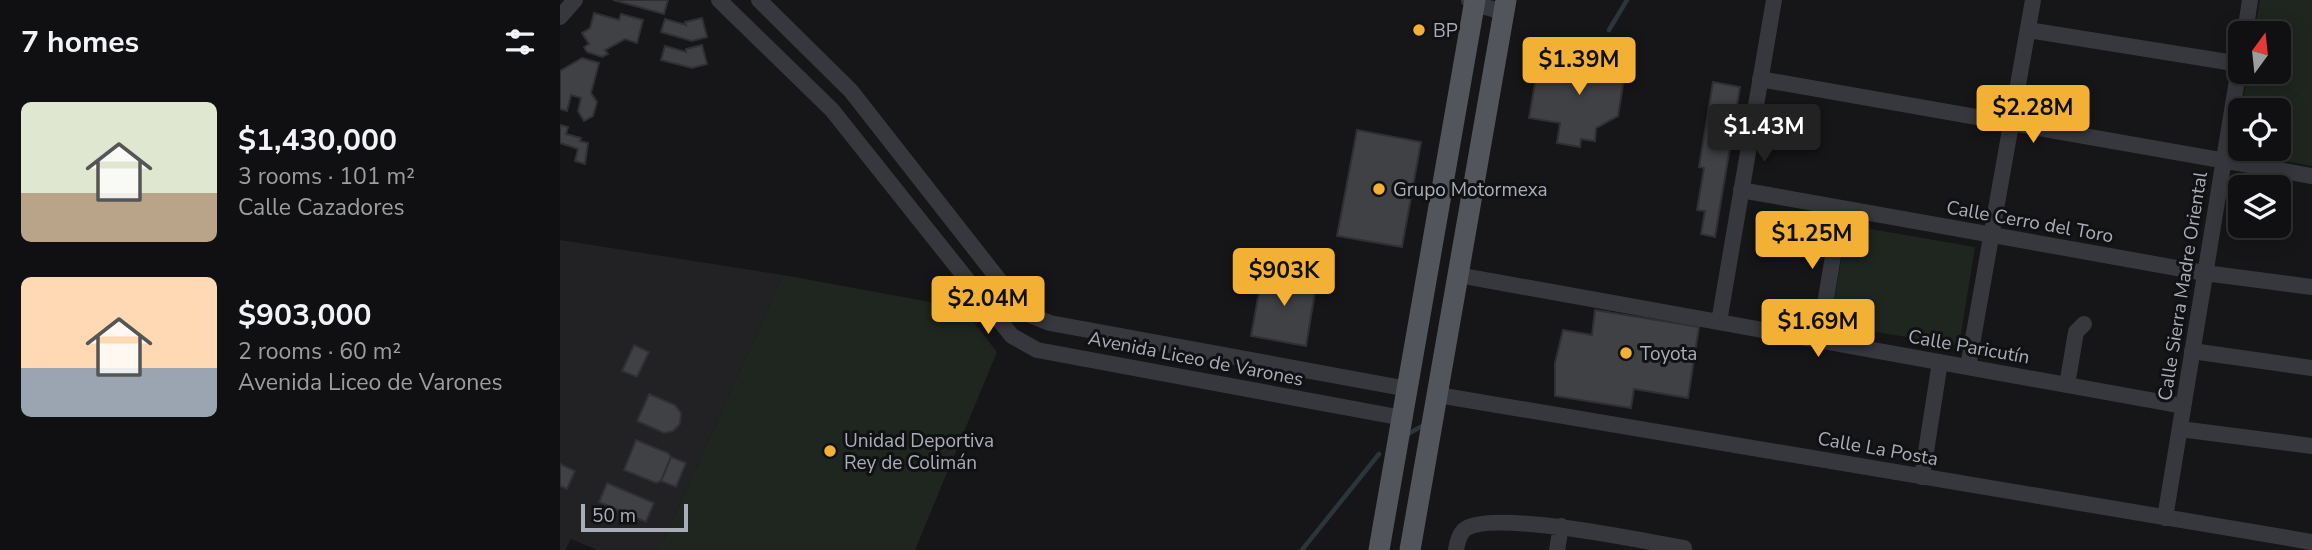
<!DOCTYPE html>
<html lang="en">
<head>
<meta charset="utf-8">
<style>
  body { margin:0; font-family:"Nunito Sans",sans-serif; background:#1e1e20; color:#f1f3f6; height:100vh; display:flex; flex-direction:column; font-size:26px; white-space:nowrap }
  * { box-sizing:border-box; margin:0 }
  p { font-size:23px; color:#9c9d9f }
  .icon { flex:none; width:38px; height:38px; fill:none; stroke:currentColor; stroke-width:2; stroke-linecap:round; stroke-linejoin:round }
  .map { position:relative; flex:1; overflow:hidden }
  .panel { display:flex; flex-direction:column; background:#101012; width:560px }
  .panel>* { flex:none }
  .needle { width:46px; rotate:15deg }
  .controls { position:absolute; left:1668px; top:21px; display:grid; gap:14px }
  .controls a { display:grid; place-items:center; width:63px; height:63px; border-radius:10px; background:#101012; box-shadow:0 4px 18px #0003,0 0 0 2px #303032; font-size:35px }
  .scale { position:absolute; left:21px; bottom:18px; width:107px; box-sizing:border-box; padding-left:7px; border:4px solid #a8adb8; border-top:0; font-size:19px; line-height:24px; white-space:nowrap; color:#a8adb8; -webkit-text-stroke:5px #111113; paint-order:stroke }
  .price { position:absolute; translate:-50% -60px; padding:0 16px; border-radius:7px; background:#f2b134; color:#111; font-size:23px; line-height:46px; filter:drop-shadow(0 2px 4px #0008) }
  .price::after { content:''; position:absolute; left:50%; top:42px; width:21px; height:16px; margin-left:-10px; background:inherit; clip-path:polygon(0 0,100% 0,50% 100%) }
  .price.on { background:#222; color:#fff }
  ul { padding:0; list-style:none }
  li { display:flex; align-items:center; gap:21px; height:175px; padding:0 21px }
  li span { display:grid; place-items:center; flex:none; width:196px; height:140px; border-radius:10px; color:#555 }
  li>.icon { margin-inline-start:auto }
  span .icon { width:84px; height:84px; fill:#fffc; stroke-width:1 }
  li b { font-size:30px }
  h2 { display:flex; justify-content:space-between; align-items:center; height:84px; padding:0 21px; font-size:30px }
  main { display:flex; flex:1; min-height:0 }
  .map>svg:first-child { display:block }
  .built { fill:#222225 }
  .green { fill:#1e261f }
  .lines { fill:none; stroke-linecap:round; stroke-linejoin:round }
  .stream { stroke:#2c353c; stroke-width:4.5 }
  .building { fill:#404145; stroke:#303034; stroke-width:2 }
  .minor { stroke:#37383d; stroke-width:16 }
  .major { stroke:#53555c; stroke-width:21 }
  .poi-dot { fill:#f2b134; stroke:#111113; stroke-width:2.5 }
  .labels { text-anchor:middle; stroke-width:6; stroke-linejoin:round; paint-order:stroke }
  .poi-label { font-size:19px; fill:#a8adb8; stroke:#111113; text-anchor:start }
  .street-label { font-size:19px; fill:#a8adb8; stroke:#111113 }
</style>
</head>
<body>
<main>
<section class="panel">
<h2>7 homes<svg class="icon" aria-label="filters" viewBox="0 0 24 24"><path d="M4 7h16M4 17h16"/><circle cx="9" cy="7" r="2"/><circle cx="15" cy="17" r="2"/></svg></h2>
<ul>
<li><span style="background:linear-gradient(#dfe7d0 65%,#b9a48a 0)"><svg class="icon" aria-label="home" viewBox="0 0 24 24"><path d="M3 11l9-7 9 7M6 9v11h12V9"/></svg></span><div><b>$1,430,000</b><p>3 rooms · 101 m²</p><p>Calle Cazadores</p></div></li>
<li><span style="background:linear-gradient(#ffd9b3 65%,#9aa5b1 0)"><svg class="icon" aria-label="home" viewBox="0 0 24 24"><path d="M3 11l9-7 9 7M6 9v11h12V9"/></svg></span><div><b>$903,000</b><p>2 rooms · 60 m²</p><p>Avenida Liceo de Varones</p></div></li>
</ul>
</section>
<div class="map">
<svg width="1752" height="550" viewBox="0 0 1752 550">
  <rect width="100%" height="100%" fill="#161618"/>
  <!-- built -->
  <path class="built" d="M0 240 223 275 99 550H37L11 539 5 550H0Z"/>
  <!-- green -->
  <path class="green" d="M1700 0H1752V166L1674 152 1680 118V149H1718V110H1681L1688 72H1718V33H1694Z
    M1287 225 1415 247 1399 346 1270 324Z
    M223 275 403 308 437 352 355 550H99Z"/>
  <g class="lines">
    <!-- stream -->
    <path class="stream" d="M1049 30 1067 0
      M848 434 862 426
      M742 550 819 454"/>
  </g>
  <!-- building -->
  <path class="building" d="M53 0H108L104 14Z
    M34 13 59 20 61 14 83 20 77 43 65 39 45 50 48 54 42 57 27 52 24 47 29 44 22 33 30 28Z
    M142 18 147 37 132 41 101 32 105 19 126 25 125 22Z
    M142 45 147 64 132 68 101 60 105 46 126 52V49Z
    M1024 54 1067 60 1058 116 1036 128 1035 141 1021 139 1020 147 997 143 1000 123 969 118 978 66 1021 73Z
    M22 58 39 63 31 93 37 102 33 116 24 121 18 111 21 98 11 95 7 111 0 109V71Z
    M1153 82 1180 87 1155 237 1141 234 1145 211 1137 210 1144 168 1139 167Z
    M0 125 8 127 6 134 21 138 20 141 28 143 25 164 15 161 18 149 0 143Z
    M797 130 861 142 842 247 777 236Z
    M703 270 757 280 746 346 691 336Z
    M1035 310 1139 327 1128 398 1074 389 1071 408 995 396V363L1003 330 1032 335Z
    M74 345 89 352 77 377 62 371Z
    M89 394 115 405 121 413 120 424 113 431 104 433 77 421Z
    M76 440 108 453 111 457 101 481 96 483 64 470Z
    M111 457 126 463 116 487 101 481Z
    M0 464 15 471 7 489 0 486Z
    M47 483 94 503 86 522 39 502Z"/>
  <g class="lines">
    <!-- minor -->
    <path class="minor" d="M159 0 272 110 452 336 477 350 843 418
      M199 0 291 91 454 299 470 315 490 323 848 389
      M909 0 914 4 944 12
      M0 17 15 0
      M1468 30 1680 64
      M1685 33 1690 0
      M1200 79 1752 176
      M1181 190 1645 273 1752 287
      M898 275 1623 406
      M1159 322 1214 0
      M1259 340 1281 208
      M1632 351 1752 368
      M1408 367 1473 0
      M1507 385 1516 332 1524 324
      M878 395 1752 542
      M1620 429 1752 446
      M1362 477 1380 362
      M1605 518 1680 62
      M896 550C897 543 899 535 904 530 930 508 1087 542 1124 548
      M997 550 1001 526"/>
    <!-- major -->
    <path class="major" d="M819 550 915 0
      M850 550 946 0"/>
  </g>
  <!-- markers -->
  <g class="poi-dot">
    <circle cx="859" cy="30" r="7"/>
    <circle cx="819" cy="189" r="7"/>
    <circle cx="1066" cy="353" r="7"/>
    <circle cx="270" cy="451" r="7"/>
  </g>
  <g class="labels">
    <!-- poi labels -->
    <g class="poi-label">
      <text x="873" y="37">BP</text>
      <text x="833" y="196">Grupo Motormexa</text>
      <text x="1080" y="360">Toyota</text>
      <text x="284" y="447">Unidad Deportiva<tspan x="284" dy="22">Rey de Colimán</tspan></text>
    </g>
    <!-- street labels -->
    <g class="street-label">
      <text transform="translate(1470 221) rotate(10)" y="7">Calle Cerro del Toro</text>
      <text transform="translate(1622 286) rotate(-81)" y="7">Calle Sierra Madre Oriental</text>
      <text transform="translate(1409 346) rotate(10)" y="7">Calle Paricutín</text>
      <text transform="translate(636 358) rotate(11)" y="7">Avenida Liceo de Varones</text>
      <text transform="translate(1318 448) rotate(10)" y="7">Calle La Posta</text>
    </g>
  </g>
</svg>
<div class="controls">
<a><svg class="needle" viewBox="-14 -14 28 28"><path d="M0-13l5 13h-10z" fill="#e53935"/><path d="M0 13l5-13h-10z" fill="#9c9d9f"/></svg></a>
<a><svg class="icon" aria-label="locate" viewBox="0 0 24 24"><circle cx="12" cy="12" r="6"/><path d="M12 2v4M12 18v4M2 12h4M18 12h4"/></svg></a>
<a><svg class="icon" aria-label="layers" viewBox="0 0 24 24"><path d="M12 4l9 5-9 5-9-5zM3 14l9 5 9-5"/></svg></a>
</div>
<div class="scale">50 m</div>
<b class="price" style="left:1019px;top:97px">$1.39M</b>
<b class="price" style="left:1473px;top:145px">$2.28M</b>
<b class="price on" style="left:1204px;top:164px">$1.43M</b>
<b class="price" style="left:1252px;top:271px">$1.25M</b>
<b class="price" style="left:724px;top:308px">$903K</b>
<b class="price" style="left:428px;top:336px">$2.04M</b>
<b class="price" style="left:1258px;top:359px">$1.69M</b>
</div>
</main>
</body>
</html>
